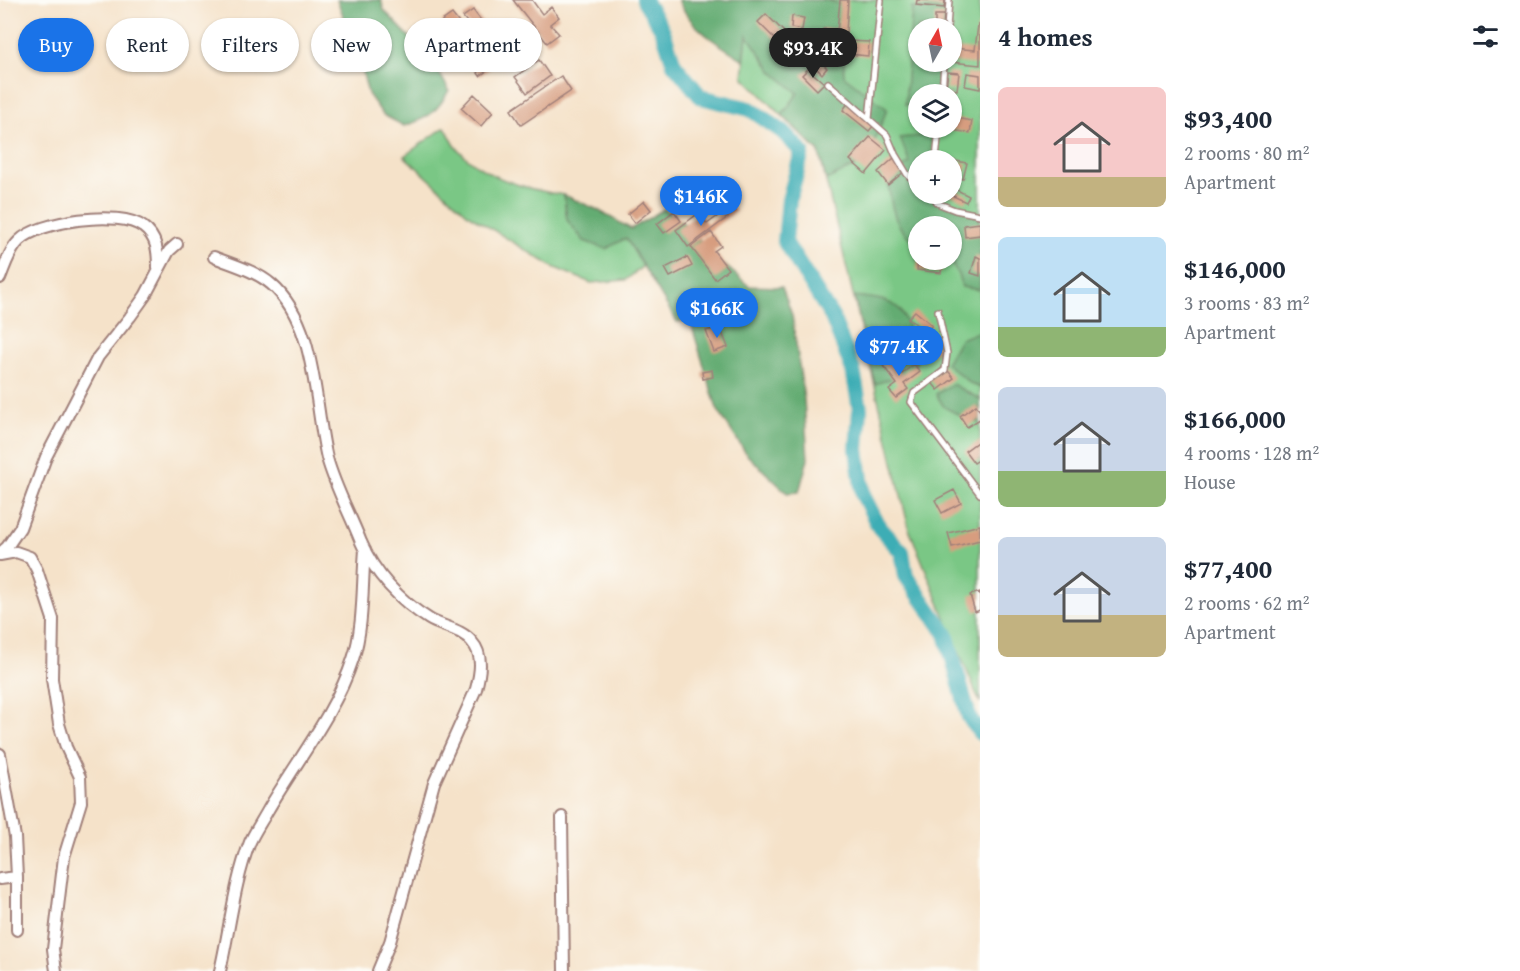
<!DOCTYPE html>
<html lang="en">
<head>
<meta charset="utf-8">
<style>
  body { margin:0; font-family:"Gentium Book Plus",serif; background:#f6f6f7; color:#1f2937; height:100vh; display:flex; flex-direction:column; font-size:22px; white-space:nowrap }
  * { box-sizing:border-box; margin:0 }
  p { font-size:20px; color:#747a83 }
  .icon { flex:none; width:33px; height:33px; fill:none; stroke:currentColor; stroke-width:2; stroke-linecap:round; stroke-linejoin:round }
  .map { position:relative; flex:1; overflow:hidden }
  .drawer { display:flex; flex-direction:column; background:#fff; width:540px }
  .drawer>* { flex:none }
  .guide { position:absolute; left:18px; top:18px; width:570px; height:54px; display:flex; gap:12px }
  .needle { width:39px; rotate:9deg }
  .controls { position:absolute; left:908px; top:18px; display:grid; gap:12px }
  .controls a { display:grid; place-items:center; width:54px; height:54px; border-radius:50%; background:#fff; box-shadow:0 2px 4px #0004; font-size:30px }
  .price { position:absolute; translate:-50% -51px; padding:0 14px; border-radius:21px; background:#1a73e8; color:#fff; font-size:20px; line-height:39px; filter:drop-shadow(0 2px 3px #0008) }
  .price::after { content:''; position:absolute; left:50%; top:36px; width:18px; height:14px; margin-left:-9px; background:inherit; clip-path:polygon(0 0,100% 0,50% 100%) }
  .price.selected { background:#222; color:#fff }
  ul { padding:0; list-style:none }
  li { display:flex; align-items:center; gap:18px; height:150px; padding:0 18px }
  li span { display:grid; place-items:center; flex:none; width:168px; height:120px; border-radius:9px; color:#555 }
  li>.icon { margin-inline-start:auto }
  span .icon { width:72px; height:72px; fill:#fffc; stroke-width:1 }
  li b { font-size:26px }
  h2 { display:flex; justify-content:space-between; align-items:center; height:72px; padding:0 18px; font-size:26px }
  .tag { padding:0 21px; border-radius:27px; background:#fff; box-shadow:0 2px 4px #0004; font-size:21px; line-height:54px }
  .tag.selected { background:#1a73e8; color:#fff }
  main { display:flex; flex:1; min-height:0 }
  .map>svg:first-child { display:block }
  .green { fill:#7ac785; stroke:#627358; stroke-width:1.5; fill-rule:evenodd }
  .forest { fill:#63ac72; stroke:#56664e; stroke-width:1.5 }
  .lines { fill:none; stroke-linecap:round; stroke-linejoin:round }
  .river { stroke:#3cadb5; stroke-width:16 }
  .building { fill:#d79d7f }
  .lane-casing { stroke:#a0807a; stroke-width:8 }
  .street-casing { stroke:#a0807a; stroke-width:14 }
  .lane { stroke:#fff; stroke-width:5 }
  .street { stroke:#fff; stroke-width:10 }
</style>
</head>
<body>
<main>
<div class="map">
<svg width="980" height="971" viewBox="0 0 980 971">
  <rect width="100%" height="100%" fill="#fdfcf7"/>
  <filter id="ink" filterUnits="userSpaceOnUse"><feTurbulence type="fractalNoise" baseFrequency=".0167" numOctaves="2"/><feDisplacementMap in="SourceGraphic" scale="12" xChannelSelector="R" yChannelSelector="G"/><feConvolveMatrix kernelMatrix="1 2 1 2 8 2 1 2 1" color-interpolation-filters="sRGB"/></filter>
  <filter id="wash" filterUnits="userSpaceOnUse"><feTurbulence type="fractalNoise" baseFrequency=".008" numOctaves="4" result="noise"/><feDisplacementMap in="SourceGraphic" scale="24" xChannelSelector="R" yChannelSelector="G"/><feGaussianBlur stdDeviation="1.35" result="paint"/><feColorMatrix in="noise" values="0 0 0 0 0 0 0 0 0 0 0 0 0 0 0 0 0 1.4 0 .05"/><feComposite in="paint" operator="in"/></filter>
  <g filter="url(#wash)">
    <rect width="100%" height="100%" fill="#f5e2c9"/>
    <!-- green -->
    <path class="green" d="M750 0H980V703L909 529 819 152 743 77ZM918 28H951V62H918ZM918 94H951V128H918ZM918 160H951V194H918ZM918 226H951V260H918Z
      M445 127C449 133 452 142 457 148 482 177 527 190 564 195L567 220 626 238 643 266 626 280 591 283 553 267 469 215 404 156Z"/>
    <!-- forest -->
    <path class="forest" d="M337 0H381L384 10 433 62 449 90C438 112 427 119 404 126L383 115 368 94 358 54Z
      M678 0H825L844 5V76L887 109 867 161 826 180 819 152 782 115 798 93 773 72 747 35 744 60C718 44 691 29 678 0Z
      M912 8 946 10 945 28H918V62H943L941 94H918V107L905 105Z
      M931 135 932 160H918V194H932V198L980 215V290L962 287 958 275 950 260 951 226H918V242C892 232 891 200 887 177L910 163 900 138Z
      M564 195 596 209 631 229 664 209 693 230 705 248 749 286 782 287 792 315 804 399 808 459 799 492 787 493 747 455 717 409 690 320 677 322 626 238 606 249 584 241 567 220Z
      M854 296C869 298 887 298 899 309 906 315 917 354 916 363 915 367 913 369 912 372L875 384Z
      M980 331V388L970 383 946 363 960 339Z
      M952 384 980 399V423L967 419 944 407 936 394Z"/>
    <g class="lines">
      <!-- river -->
      <path class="river" d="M644 0 663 31 674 64 701 97 750 109 783 132 802 152 789 200 785 242 832 317 853 370 860 409 857 449 863 495 879 527 902 552 906 576 946 634 969 717 980 733"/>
    </g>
    <g id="blocks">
      <!-- building -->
      <path class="building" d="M513 0H532L542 14 551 7 559 17 550 24 559 34 547 43Z
        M840 0H848L846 33 837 32Z
        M917 0H945L944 8 916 5Z
        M473 10 483 23 473 30 463 17Z
        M452 14 463 28 454 35 442 21Z
        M766 14 784 32 776 40 758 22Z
        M935 15H944L943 28H935Z
        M792 16 804 18 802 30 791 28Z
        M509 23 524 43 480 76 465 55Z
        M978 25H980V65L951 62V48L975 50Z
        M823 29H836L835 44 829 43V50H822Z
        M805 35 820 38 816 55 795 51 797 39 804 40Z
        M849 41 869 42 868 56 848 54Z
        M814 55 827 68 822 74 809 61Z
        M539 60 550 76 527 93 515 77Z
        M808 69 824 83 817 90 802 75Z
        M948 72 959 73 957 90 946 89Z
        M967 73 980 75V89L965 86Z
        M561 76 571 91 521 125 511 110Z
        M474 94 493 112 481 126 461 108Z
        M848 103 874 125 869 131 843 110Z
        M951 117 972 121 970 133 945 129 951 128Z
        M870 137 886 150 866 174 850 160Z
        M894 158 905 171 888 185 878 172Z
        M951 160 967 163 963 179 951 176Z
        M951 187 969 196 966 202 951 195Z
        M644 201 651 210 635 223 628 214Z
        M732 206 736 211 688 247 676 230 699 213 707 224Z
        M674 211 681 221 664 233 657 224Z
        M980 223V235L965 237 964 225Z
        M711 232 721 246 714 251 728 269 715 279 691 247Z
        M976 256 980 258V276L971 273Z
        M687 257 692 266 670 277 665 268Z
        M918 260H943L941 273 917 270Z
        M915 311 932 325 926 332 908 318Z
        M720 327 728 347 714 352 706 331Z
        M933 336 940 350 922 358 915 344Z
        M888 357 902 374 914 364 920 372 904 384 908 389 896 398 889 390 897 384 881 363Z
        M944 366 954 378 938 390 929 379Z
        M712 370 713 377 703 379 702 372Z
        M976 405 980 411V419L967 427 960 416Z
        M980 440V459L974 463 965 451Z
        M954 490 961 503 942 513 935 500Z
        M980 525V540L952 547 948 533Z
        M980 592V610L975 612 970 595Z"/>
    </g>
  </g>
  <g filter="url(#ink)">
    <use href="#blocks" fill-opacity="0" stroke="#a0807a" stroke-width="1.5"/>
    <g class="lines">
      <!-- lane casing -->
      <g class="lane-casing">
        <path id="lane" d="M947 28 949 0
          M828 83 887 135 895 154 907 174 918 185
          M942 94 944 62
          M869 119 881 0
          M936 160 939 128
          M934 194 937 203 955 210 980 215
          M938 311 947 353 945 370 914 393 911 402 980 494"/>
      </g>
      <!-- street casing -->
      <g class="street-casing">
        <path id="street" d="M214 257C233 265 254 270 271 284 317 323 314 404 327 458 335 487 350 514 361 542 374 573 400 601 429 619 442 627 462 629 472 642 484 655 480 674 476 689L434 783 390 942 378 971
          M0 278C5 266 9 251 19 241 38 221 120 209 143 227 157 237 158 252 158 268
          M0 553 7 547 20 528 46 457 98 357 130 317 145 296 169 251 177 244
          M0 555 16 552 30 557 37 570 53 619 52 679 59 724 66 747 80 777 81 802 64 857 53 949 56 971
          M0 754 15 837 17 877 0 879
          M562 817 564 971
          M17 877V930
          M220 971C230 928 234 883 250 842 255 831 262 821 268 810 297 760 335 714 353 659 364 627 362 584 365 550"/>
      </g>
      <!-- lane -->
      <use href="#lane" class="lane"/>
      <!-- street -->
      <use href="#street" class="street"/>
    </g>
  </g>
</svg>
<div class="controls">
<a><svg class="needle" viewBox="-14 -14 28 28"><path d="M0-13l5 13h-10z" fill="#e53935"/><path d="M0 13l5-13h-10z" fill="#747a83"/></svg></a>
<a><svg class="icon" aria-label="layers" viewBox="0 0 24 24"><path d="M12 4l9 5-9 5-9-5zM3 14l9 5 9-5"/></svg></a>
<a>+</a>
<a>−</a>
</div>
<b class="price selected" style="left:813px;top:79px">$93.4K</b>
<b class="price" style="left:701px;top:227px">$146K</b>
<b class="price" style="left:717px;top:339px">$166K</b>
<b class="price" style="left:899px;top:377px">$77.4K</b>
<div class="guide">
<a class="tag selected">Buy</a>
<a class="tag">Rent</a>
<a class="tag">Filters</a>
<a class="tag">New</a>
<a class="tag">Apartment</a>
</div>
</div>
<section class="drawer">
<h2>4 homes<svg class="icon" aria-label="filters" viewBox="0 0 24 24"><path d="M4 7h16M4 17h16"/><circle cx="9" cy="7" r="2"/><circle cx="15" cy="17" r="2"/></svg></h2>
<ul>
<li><span style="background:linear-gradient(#f6c9c9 75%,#c2b280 0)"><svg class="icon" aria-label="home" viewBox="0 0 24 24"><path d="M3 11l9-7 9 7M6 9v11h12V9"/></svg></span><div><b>$93,400</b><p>2 rooms · 80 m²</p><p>Apartment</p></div></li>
<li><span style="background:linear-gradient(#bfe0f5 75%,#8fb573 0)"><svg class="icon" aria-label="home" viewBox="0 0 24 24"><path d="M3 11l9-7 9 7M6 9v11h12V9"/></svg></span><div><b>$146,000</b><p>3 rooms · 83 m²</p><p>Apartment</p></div></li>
<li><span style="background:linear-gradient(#c9d6e8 70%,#8fb573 0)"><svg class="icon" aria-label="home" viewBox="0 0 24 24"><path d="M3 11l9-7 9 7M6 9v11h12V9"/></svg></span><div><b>$166,000</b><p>4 rooms · 128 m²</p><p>House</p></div></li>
<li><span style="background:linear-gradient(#c9d6e8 65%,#c2b280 0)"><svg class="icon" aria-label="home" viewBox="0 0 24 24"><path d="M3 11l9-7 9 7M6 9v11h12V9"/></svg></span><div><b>$77,400</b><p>2 rooms · 62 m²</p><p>Apartment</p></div></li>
</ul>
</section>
</main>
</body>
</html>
